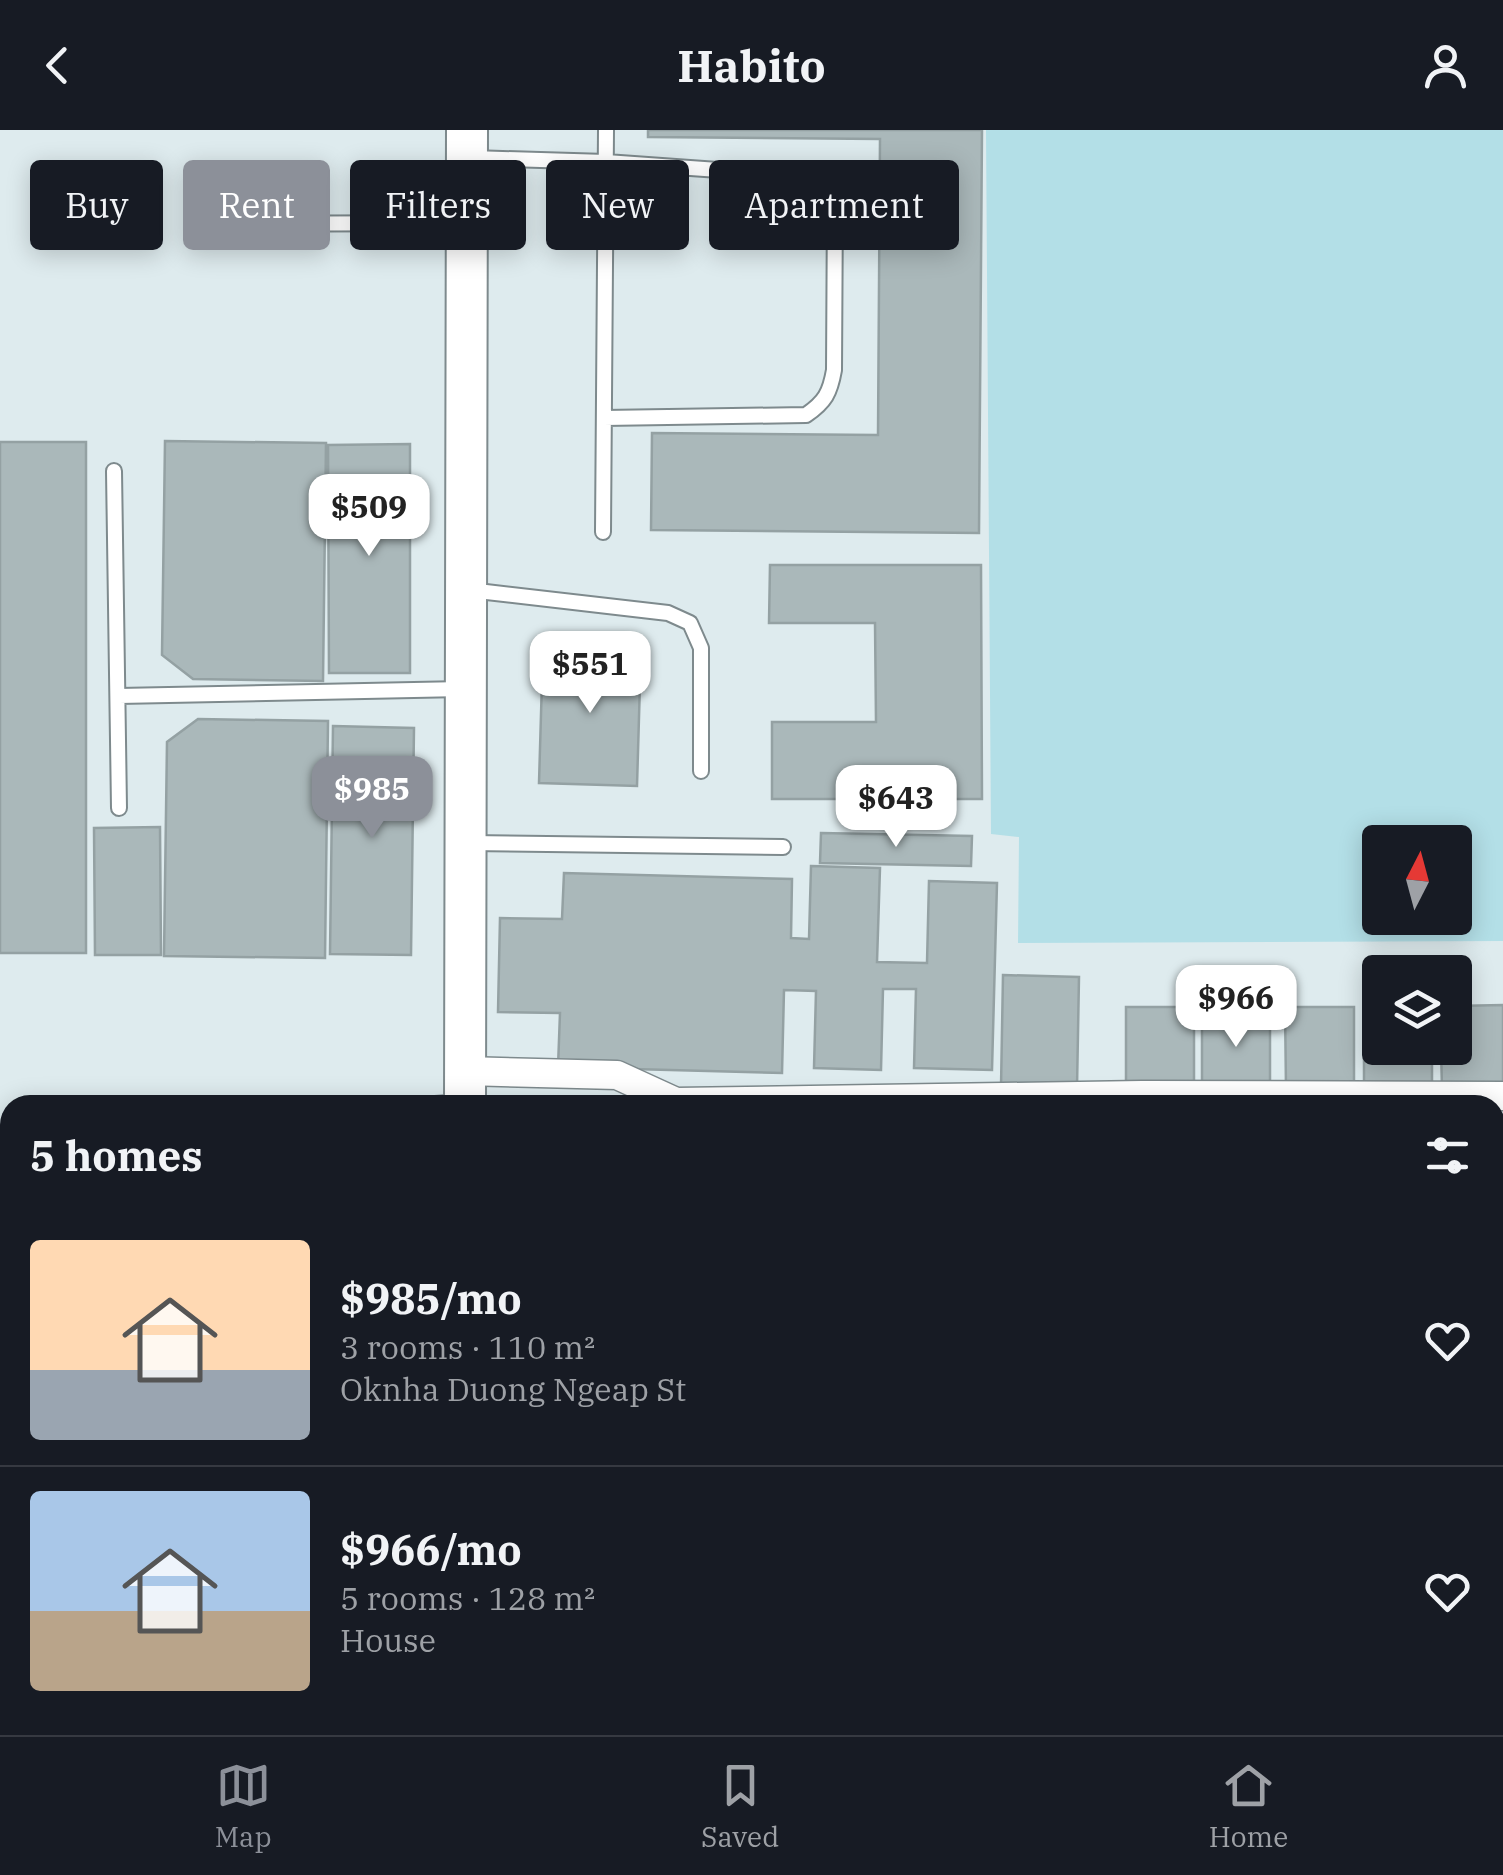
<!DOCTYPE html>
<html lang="en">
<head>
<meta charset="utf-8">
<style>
  body { margin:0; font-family:"IBM Plex Serif",serif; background:#242831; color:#f1f3f6; height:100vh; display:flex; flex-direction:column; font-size:38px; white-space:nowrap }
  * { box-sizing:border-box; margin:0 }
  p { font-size:32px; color:#9ea1a6 }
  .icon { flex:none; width:55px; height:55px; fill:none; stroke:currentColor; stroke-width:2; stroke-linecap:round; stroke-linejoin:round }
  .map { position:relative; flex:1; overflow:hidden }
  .drawer { position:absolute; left:0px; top:965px; width:1505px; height:640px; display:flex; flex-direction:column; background:#171b24; border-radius:30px 30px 0 0; box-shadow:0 5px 25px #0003 }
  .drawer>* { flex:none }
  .guide { position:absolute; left:30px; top:30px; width:1000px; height:90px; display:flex; gap:20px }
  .needle { width:65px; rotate:6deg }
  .tools { position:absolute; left:1362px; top:695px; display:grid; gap:20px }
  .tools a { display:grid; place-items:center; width:110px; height:110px; border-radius:10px; background:#171b24; box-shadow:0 5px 25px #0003; font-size:50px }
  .price { position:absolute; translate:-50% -85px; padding:0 22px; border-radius:20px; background:#fff; color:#222; font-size:32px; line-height:65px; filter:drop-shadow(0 2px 5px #0008) }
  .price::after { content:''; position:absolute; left:50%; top:60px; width:30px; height:22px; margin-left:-15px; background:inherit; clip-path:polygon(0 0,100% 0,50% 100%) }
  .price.current { background:#8c9099; color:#fff }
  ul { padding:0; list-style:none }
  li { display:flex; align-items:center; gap:30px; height:250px; padding:0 30px }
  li+li { border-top:2px solid #363941 }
  li span { display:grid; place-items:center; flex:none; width:280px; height:200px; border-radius:10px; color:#555 }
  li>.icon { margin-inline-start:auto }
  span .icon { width:120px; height:120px; fill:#fffc; stroke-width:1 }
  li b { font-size:42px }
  h2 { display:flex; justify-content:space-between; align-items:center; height:120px; padding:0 30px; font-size:42px }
  .tag { padding:0 35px; border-radius:10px; background:#171b24; box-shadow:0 5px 25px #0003; font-size:35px; line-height:90px }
  .tag.current { background:#8c9099; color:#fff }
  header { display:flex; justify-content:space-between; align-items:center; height:130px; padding:0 30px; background:#171b24; font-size:45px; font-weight:700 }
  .dock { display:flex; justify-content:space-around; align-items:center; height:140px; border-top:2px solid #363941; background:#171b24; font-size:28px; color:#9ea1a6 }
  .dock a { display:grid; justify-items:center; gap:5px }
  .dock .current { color:#8c9099 }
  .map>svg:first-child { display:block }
  .green { fill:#b3dfe7; fill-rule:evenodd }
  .building { fill:#aab8ba; stroke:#94a1a3; stroke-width:2.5 }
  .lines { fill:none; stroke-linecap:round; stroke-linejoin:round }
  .lane-casing { stroke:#7e8a8d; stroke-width:18 }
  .street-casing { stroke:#7e8a8d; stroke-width:31 }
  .secondary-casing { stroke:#7e8a8d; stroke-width:44 }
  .lane { stroke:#fff; stroke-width:14 }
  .street { stroke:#fff; stroke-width:28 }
  .secondary { stroke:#fff; stroke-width:40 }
</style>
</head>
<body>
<header><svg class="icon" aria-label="back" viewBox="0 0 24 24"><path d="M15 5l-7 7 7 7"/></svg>Habito<svg class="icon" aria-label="person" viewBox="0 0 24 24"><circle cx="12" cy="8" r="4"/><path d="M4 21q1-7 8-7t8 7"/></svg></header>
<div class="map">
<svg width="1503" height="1605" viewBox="0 0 1503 1605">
  <rect width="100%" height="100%" fill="#deebee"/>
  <!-- green -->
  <path class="green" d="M986 0H1503V811L1018 813 1019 707 991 704ZM1380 712H1455V788H1380Z"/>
  <!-- building -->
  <path class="building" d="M648 0H982L979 403 651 400 652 303 878 305 880 9 648 7Z
    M165 311 326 313 323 551 193 549 162 525Z
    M0 312H86V823H0Z
    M410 314V543H329L328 315Z
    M770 435H981L982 669H772V592H876L875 493H769Z
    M543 516 641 519 637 656 539 653Z
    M198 589 328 591 325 828 164 826 167 612Z
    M333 596 414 598 411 825 330 824Z
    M160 697 161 825H95L94 698Z
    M821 703 972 706 971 736 820 733Z
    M811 736 880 738 877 832 927 833 929 751 997 753 992 940 914 938 916 859H883L881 940 814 938 816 861 784 860 782 943 558 937 560 883 498 882 500 788 562 789 564 743 792 749 791 808 809 809Z
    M1003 845 1079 847 1077 958 1001 957Z
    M1503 875V958L1442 959 1441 918H1455V876Z
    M1126 877H1194V959H1126Z
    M1285 877H1354V958H1286Z
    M1202 879H1270V961H1202Z
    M1364 879H1380V918H1432V961L1364 960Z
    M0 1433H10V1595H326V1605H0Z
    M1503 1568V1605H1346V1595H1495V1569Z
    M555 1595H699V1605H555Z
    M703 1595H1022V1605H703Z
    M1162 1595H1334L1335 1605H1163Z"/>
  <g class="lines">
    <!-- lane casing -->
    <g class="lane-casing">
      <path id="lane" d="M472 28 606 32 804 46 825 53 835 67 834 240C830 263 825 272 806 285L604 288
        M205 94 462 93
        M114 341 119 678
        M603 402 606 0
        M469 460 668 483 690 493 701 518V641
        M119 566 463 559
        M469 713 783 717
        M422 975 461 972
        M357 1595V1605"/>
    </g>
    <!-- street casing -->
    <g class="street-casing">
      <path id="street" d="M465 941 617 945 676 972
        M670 975 676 972 1142 965 1503 966
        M0 1238H10
        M1495 1271H1503
        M1495 1503 1503 1502"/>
    </g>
    <!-- secondary casing -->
    <g class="secondary-casing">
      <path id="secondary" d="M465 975 467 0
        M471 1595V1605"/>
    </g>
    <!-- lane -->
    <use href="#lane" class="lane"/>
    <!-- street -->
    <use href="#street" class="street"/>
    <!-- secondary -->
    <use href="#secondary" class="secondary"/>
  </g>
</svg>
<div class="tools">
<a><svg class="needle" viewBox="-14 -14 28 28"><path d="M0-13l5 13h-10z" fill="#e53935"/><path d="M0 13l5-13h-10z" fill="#9ea1a6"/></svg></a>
<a><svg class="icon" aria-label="layers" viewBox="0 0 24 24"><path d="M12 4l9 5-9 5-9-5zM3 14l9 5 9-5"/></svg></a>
</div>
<b class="price" style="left:369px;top:429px">$509</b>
<b class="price" style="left:590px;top:586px">$551</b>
<b class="price current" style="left:372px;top:711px">$985</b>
<b class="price" style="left:896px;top:720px">$643</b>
<b class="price" style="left:1236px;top:920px">$966</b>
<div class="guide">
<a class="tag">Buy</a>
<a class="tag current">Rent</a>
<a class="tag">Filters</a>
<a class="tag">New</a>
<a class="tag">Apartment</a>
</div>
<section class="drawer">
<h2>5 homes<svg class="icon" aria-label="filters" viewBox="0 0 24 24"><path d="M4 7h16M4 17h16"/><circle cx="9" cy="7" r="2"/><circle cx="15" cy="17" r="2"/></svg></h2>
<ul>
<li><span style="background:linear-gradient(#ffd9b3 65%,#9aa5b1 0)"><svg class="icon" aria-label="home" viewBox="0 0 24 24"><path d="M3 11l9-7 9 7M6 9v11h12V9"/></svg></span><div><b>$985/mo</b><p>3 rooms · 110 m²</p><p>Oknha Duong Ngeap St</p></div><svg class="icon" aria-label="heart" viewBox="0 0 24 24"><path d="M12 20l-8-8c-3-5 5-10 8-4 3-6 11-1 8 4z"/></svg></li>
<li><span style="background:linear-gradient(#a9c7e8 60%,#b9a48a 0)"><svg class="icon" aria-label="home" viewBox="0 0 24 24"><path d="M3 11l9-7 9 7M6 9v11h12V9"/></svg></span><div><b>$966/mo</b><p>5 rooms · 128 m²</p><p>House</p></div><svg class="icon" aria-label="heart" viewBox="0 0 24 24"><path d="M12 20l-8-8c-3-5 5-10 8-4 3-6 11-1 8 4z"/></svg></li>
</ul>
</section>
</div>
<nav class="dock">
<a class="current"><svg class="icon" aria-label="map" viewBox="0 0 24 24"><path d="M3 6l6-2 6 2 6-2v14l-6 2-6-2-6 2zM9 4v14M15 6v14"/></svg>Map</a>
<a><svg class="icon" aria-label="saved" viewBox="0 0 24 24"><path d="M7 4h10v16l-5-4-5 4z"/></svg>Saved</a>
<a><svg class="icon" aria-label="home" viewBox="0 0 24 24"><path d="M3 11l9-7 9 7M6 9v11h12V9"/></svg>Home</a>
</nav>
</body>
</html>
